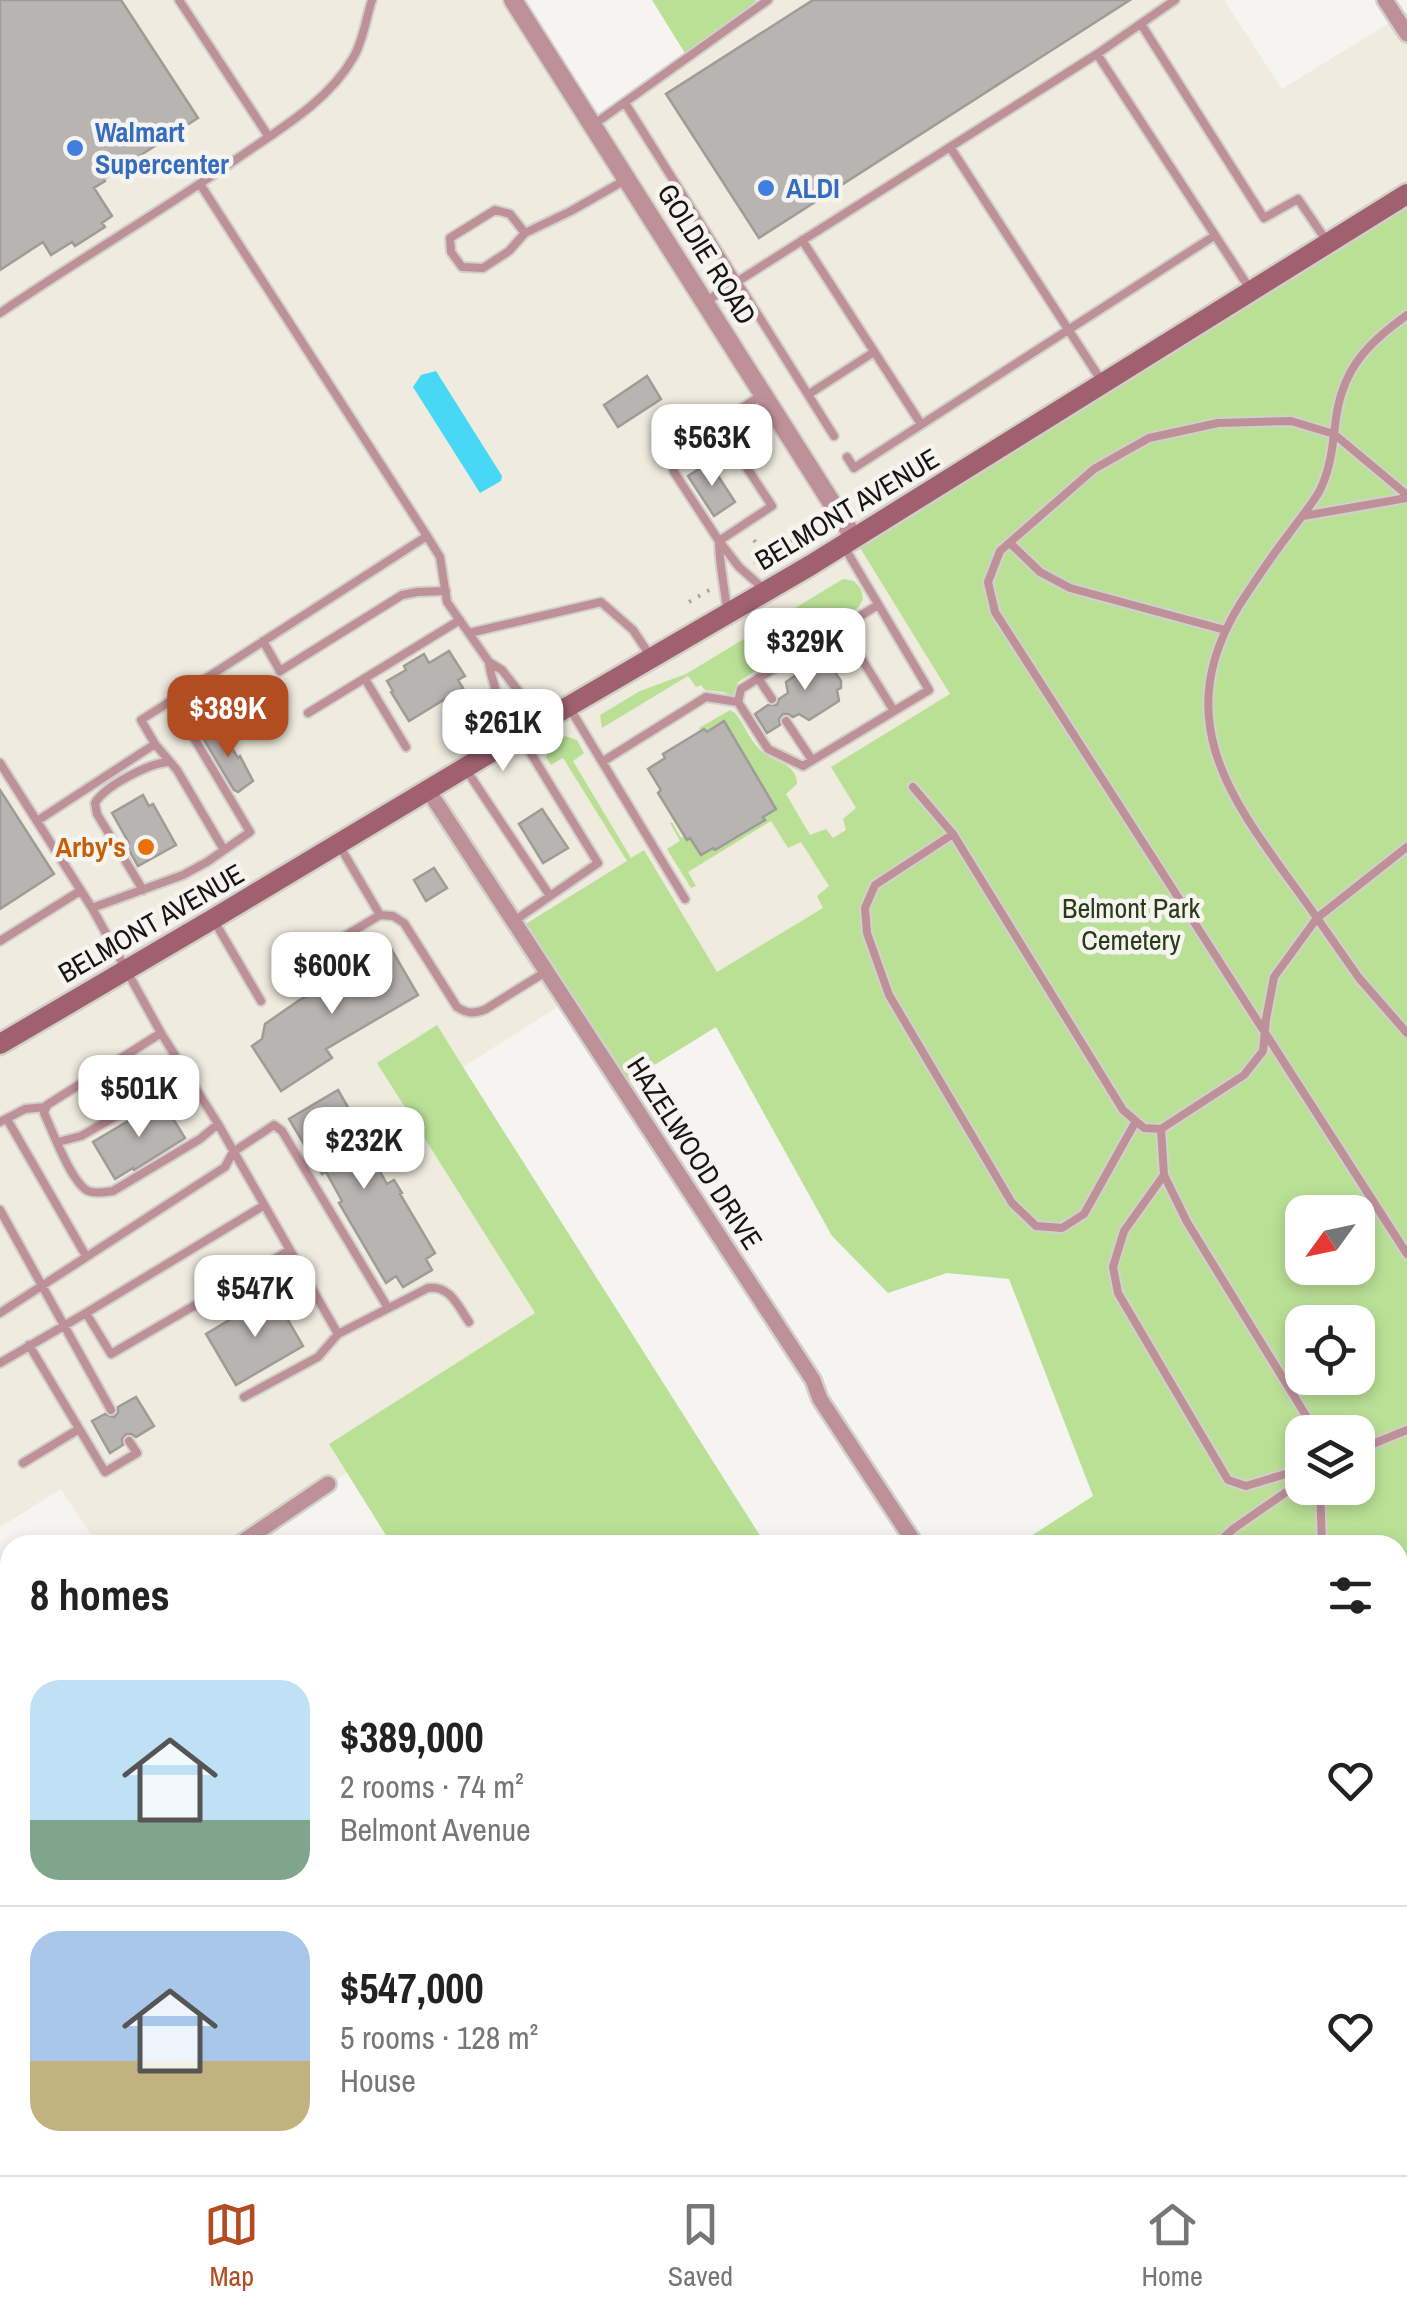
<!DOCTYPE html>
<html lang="en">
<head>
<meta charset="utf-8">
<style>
  body { margin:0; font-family:"Archivo Narrow",sans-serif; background:#f6f6f6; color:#222; height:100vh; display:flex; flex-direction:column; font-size:38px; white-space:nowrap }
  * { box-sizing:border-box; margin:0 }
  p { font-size:32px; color:#767676 }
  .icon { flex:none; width:55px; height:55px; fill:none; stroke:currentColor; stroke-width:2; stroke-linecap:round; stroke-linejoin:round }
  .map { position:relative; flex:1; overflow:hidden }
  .drawer { position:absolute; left:0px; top:1535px; width:1408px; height:640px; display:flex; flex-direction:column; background:#fff; border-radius:30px 30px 0 0; box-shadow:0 5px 15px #0003 }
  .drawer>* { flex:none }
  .needle { width:65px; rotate:237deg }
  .tools { position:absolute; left:1285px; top:1195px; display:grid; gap:20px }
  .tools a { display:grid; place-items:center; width:90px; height:90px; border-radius:20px; background:#fff; box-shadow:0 5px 15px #0003; font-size:50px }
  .price { position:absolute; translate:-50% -85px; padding:0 22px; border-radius:20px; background:#fff; color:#222; font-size:32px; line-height:65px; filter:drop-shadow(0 2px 5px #0008) }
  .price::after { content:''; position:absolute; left:50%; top:60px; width:30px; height:22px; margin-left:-15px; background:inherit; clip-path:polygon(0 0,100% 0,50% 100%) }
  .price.selected { background:#b24c21; color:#fff }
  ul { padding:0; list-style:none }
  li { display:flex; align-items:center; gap:30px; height:250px; padding:0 30px }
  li+li { border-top:2px solid #e0e0e0 }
  li span { display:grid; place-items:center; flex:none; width:280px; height:200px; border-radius:30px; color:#555 }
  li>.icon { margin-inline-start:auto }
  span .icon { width:120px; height:120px; fill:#fffc; stroke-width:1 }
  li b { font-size:42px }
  h2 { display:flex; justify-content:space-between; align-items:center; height:120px; padding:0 30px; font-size:42px }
  .dock { display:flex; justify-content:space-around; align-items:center; height:140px; border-top:2px solid #e0e0e0; background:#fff; font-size:28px; color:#767676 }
  .dock a { display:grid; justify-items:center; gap:5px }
  .dock .selected { color:#b24c21 }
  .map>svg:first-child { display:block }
  .built { fill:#efebdf }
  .green { fill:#bae096; fill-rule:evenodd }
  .water { fill:#48d8f5 }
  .building { fill:#b8b4b1; stroke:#9e9b98; stroke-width:2.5 }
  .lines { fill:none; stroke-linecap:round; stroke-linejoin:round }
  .service-casing { stroke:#d2d0cd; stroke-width:12 }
  .minor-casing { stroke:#d2d0cd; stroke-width:20 }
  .tertiary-casing { stroke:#d2d0cd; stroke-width:22 }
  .secondary-casing { stroke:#d2d0cd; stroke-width:25 }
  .path { stroke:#a9a7a4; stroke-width:4; stroke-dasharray:2.5 8; stroke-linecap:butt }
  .service { stroke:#be9199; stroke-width:8 }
  .minor { stroke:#be9199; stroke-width:15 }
  .tertiary { stroke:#be9199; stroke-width:18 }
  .secondary { stroke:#a0606e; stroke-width:20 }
  .shop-dot { fill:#3f7fe0; stroke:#f6f4f0; stroke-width:4 }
  .food-dot { fill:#e8710a; stroke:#f6f4f0; stroke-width:4 }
  .labels { text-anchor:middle; stroke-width:9; stroke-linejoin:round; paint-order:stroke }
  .shop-label { font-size:28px; font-weight:bold; fill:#366cbe; stroke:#f6f4f0; text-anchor:start }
  .street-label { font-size:28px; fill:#161514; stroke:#f6f4f0 }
  .food-label { font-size:28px; font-weight:bold; fill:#c56008; stroke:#f6f4f0; text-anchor:end }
  .park-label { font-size:28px; fill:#293b17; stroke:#f6f4f0 }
</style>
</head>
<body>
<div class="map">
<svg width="1407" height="2175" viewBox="0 0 1407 2175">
  <rect width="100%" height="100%" fill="#f6f4f0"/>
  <!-- built -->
  <path class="built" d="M0 0H513L593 125 749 13 756 0H1224L1282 89 1407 12V194L950 694 837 764 874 825 847 945 622 1085 567 1001 463 1067 436 1025 535 1313 329 1444 347 1473 238 1545H98L61 1489 0 1527Z"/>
  <!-- green -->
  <path class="green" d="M652 0H756L750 13 688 58Z
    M1407 194V2175H609L624 2165H1398V1545H1017L1093 1496 1009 1279 947 1273 888 1293 832 1236 716 1027 622 1085 524 925 627 861 563 758 551 765 546 757 549 745 565 736 577 740 584 753 573 761 631 858 644 850 717 972 823 908 817 896 829 886 801 842 788 848 771 821 688 872 696 886 691 888 688 883 668 851 667 849 680 841 670 823 672 822 681 838 684 836 687 840 690 838 701 855 713 848 716 850 764 821 763 817 776 809 725 721 707 732 704 729 701 731 699 728 730 710 735 713C745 725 751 744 764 753 777 763 797 764 797 784L786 794 810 835 826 829 833 838 846 830 843 819 856 808 831 767 950 694 854 538ZM1302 1212H1358V1268H1302ZM1302 1322H1358V1378H1302ZM1302 1432H1358V1488H1302Z
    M843 579 854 581 861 589 863 599 858 608 738 682 733 696 723 692 705 690 701 685 696 687 688 676 602 728 600 715 640 691 686 674Z
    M437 1025 463 1067 766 1545H392L329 1444 535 1313 377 1063Z"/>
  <!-- water -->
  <path class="water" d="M436 371 502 476 501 481 480 493 413 387 421 375Z"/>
  <!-- building -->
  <path class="building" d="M0 0H121L198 118 104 179 105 181 94 188 112 216 102 223 105 227 75 246 72 242 51 255 43 242 0 270Z
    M813 0H1130L759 238 666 94Z
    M647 376 661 399 618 427 604 405Z
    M709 462 735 502 714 516 688 476Z
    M449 651 465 676 458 680 463 688 409 721 391 692 393 691 387 681 406 670 404 666 424 654 429 663Z
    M824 651 830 665 841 681V688L837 690 839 701 809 720 799 714 793 717 788 714H783L779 719 780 725 767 733 755 714 768 705H777L779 699 788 693 786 682 796 675V668L803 663 809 664 815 656Z
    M724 721 776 809 763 817 765 820 715 850 713 848 701 855 690 838 687 840 658 793 661 790 648 769 665 758 663 754 704 729 707 732Z
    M220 728 238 758 240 756 253 781 238 792 234 790 203 738Z
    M0 790 54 874 0 909Z
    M143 795 149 806 153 804 176 845 138 866 126 845 129 843 112 813Z
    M542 809 568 848 543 863 519 824Z
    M434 868 447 888 426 901 414 880Z
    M390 947 418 995 326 1049 332 1058 281 1091 252 1046 262 1039 265 1024 298 1001Z
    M338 1090 364 1135 350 1144 365 1169 375 1163 387 1184 394 1180 402 1193 400 1194 435 1253 426 1259 432 1270 403 1287 396 1276 386 1283 339 1203 342 1201 326 1172 322 1174 289 1119Z
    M162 1101 185 1138 134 1170 133 1168 115 1179 93 1142Z
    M273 1294 303 1346 236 1385 206 1334Z
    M136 1397 154 1426 136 1437 131 1434H126L122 1439 123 1445 110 1453 92 1421 105 1414 114 1417 118 1413V1407Z"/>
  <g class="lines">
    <!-- service casing -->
    <g class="service-casing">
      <path id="service" d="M179 0 269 137
        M1141 24 1264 218 1298 199 1328 243
        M1097 54 1250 289
        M625 103 834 436
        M593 125 768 0
        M950 147 1103 383
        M200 184 427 536 440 557 447 602 489 662 502 670 520 693 547 713
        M525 233 510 214 495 210 450 238 451 252 462 267 483 268 509 251 525 233 571 211 627 179
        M802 240 921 424
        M705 302 1097 54 1175 0
        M0 313C78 260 160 212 238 158 278 130 328 102 353 58 363 42 366 18 372 0
        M1407 315C1368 343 1343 368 1336 418 1333 443 1331 469 1319 492 1310 507 1298 521 1288 535 1271 557 1255 581 1240 604 1161 732 1246 816 1317 918L1407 847
        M763 394 718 424 704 423 689 428 677 440 670 455 674 472 719 541 739 567 765 590
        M809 394 874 352
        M718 424 772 506 719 541
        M847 457 854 468 1214 236
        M1407 495 1334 434 1291 421 1218 423 1149 438 1094 469 1000 551 988 582 995 612 1407 1254
        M1303 516 1407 498
        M719 541C719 565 725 587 727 611
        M1010 543 1040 572 1070 588 1225 630
        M842 627 894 711
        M469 633 601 602 633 630 651 657
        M263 641 280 671 402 595 417 592 446 591
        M489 662C490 677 497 689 499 703 501 714 497 732 498 746
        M758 678 772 699
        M365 679 406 747
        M738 702 741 689 878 605
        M569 707 685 899
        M308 713 460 620
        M786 721 812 760
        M602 762 706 697 738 702 768 749 803 766 929 690 843 545
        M0 763 92 908 161 1033 218 1124 338 1334
        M465 768 550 896
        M913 787 953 834 1123 1110 1144 1128 1161 1129 1244 1075 1263 1051 1266 1019 1274 977 1317 918 1359 978 1407 1033
        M37 821 155 744
        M953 834 875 885 865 908 867 933 889 995 1012 1203 1036 1226 1062 1228 1084 1214 1136 1121
        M339 845 380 915 393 916 404 923 457 1007C468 1014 474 1014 486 1009L547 971
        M224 850 177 770 155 744 141 720 427 536
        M143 890 97 814 95 803C105 786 149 763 169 762
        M92 908 183 875 207 862 250 832 191 733C185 712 210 703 226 693L240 696
        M213 919 261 1001
        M514 921 598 863 522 739
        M0 941 80 891
        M291 968 380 915
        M161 1033 47 1105 44 1113C53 1132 71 1182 88 1191 96 1194 105 1192 113 1191L200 1139 218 1124
        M7 1119 86 1256
        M0 1122 25 1109 46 1107
        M1161 1129 1164 1175 1187 1222 1316 1432
        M58 1142 81 1136 187 1076
        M1164 1175 1124 1231 1113 1267 1118 1293 1228 1480 1246 1486 1302 1469
        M263 1206 86 1313 111 1354 290 1250
        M0 1210 111 1410
        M0 1313 225 1167 233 1152 274 1125 282 1131 388 1308
        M29 1345 105 1472 137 1453 129 1441
        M0 1363 86 1313
        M244 1397 318 1357 338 1334 428 1288C450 1285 458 1306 469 1322
        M1358 1450 1407 1430
        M23 1463 79 1429
        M1320 1488 1322 1545
        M1216 1545 1233 1529 1302 1481"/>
    </g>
    <!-- minor casing -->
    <g class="minor-casing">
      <path id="minor" d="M1385 0 1407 34
        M428 790 813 1380 820 1399 916 1545
        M238 1545 328 1484
        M0 1700 10 1694
        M0 2034 10 2028
        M0 2082 10 2097
        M55 2165 61 2175
        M339 2175 355 2165"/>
    </g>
    <!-- tertiary casing -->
    <g class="tertiary-casing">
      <path id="tertiary" d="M513 0 854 538"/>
    </g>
    <!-- secondary casing -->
    <g class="secondary-casing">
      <path id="secondary" d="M0 1044 213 919 528 730 811 565 1407 194"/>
    </g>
    <!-- path -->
    <path class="path" d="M754 540 765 557
      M754 563 818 525
      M689 602 711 589"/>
    <!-- service -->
    <use href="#service" class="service"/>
    <!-- minor -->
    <use href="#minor" class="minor"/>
    <!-- tertiary -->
    <use href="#tertiary" class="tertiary"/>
    <!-- secondary -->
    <use href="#secondary" class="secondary"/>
  </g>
  <!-- markers -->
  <g class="shop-dot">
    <circle cx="75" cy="148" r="10"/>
    <circle cx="766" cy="188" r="10"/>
  </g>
  <circle class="food-dot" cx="146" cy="847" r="10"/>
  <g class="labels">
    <!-- shop labels -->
    <g class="shop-label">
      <text x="95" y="142">Walmart<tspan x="95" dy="32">Supercenter</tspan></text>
      <text x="786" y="198">ALDI</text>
    </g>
    <!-- street labels -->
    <g class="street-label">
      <text transform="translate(707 254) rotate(58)" y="10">GOLDIE ROAD</text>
      <text transform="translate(847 509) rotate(-31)" y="10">BELMONT AVENUE</text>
      <text transform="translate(151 923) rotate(-30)" y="10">BELMONT AVENUE</text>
      <text transform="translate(695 1153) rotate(57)" y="10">HAZELWOOD DRIVE</text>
    </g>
    <!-- food labels -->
    <g class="food-label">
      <text x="126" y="857">Arby's</text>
    </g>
    <!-- park labels -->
    <g class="park-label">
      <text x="1131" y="918">Belmont Park<tspan x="1131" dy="32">Cemetery</tspan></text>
    </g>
  </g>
</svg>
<div class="tools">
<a><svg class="needle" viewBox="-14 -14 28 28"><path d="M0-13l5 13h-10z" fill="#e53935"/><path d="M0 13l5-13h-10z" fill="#767676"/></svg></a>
<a><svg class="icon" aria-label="locate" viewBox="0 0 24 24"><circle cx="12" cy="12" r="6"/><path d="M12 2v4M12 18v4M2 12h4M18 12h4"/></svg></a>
<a><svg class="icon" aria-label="layers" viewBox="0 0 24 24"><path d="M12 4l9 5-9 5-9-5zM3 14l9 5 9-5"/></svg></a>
</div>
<b class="price" style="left:712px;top:489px">$563K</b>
<b class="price" style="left:805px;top:693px">$329K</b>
<b class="price selected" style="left:228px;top:760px">$389K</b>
<b class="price" style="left:503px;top:774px">$261K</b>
<b class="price" style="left:332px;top:1017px">$600K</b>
<b class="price" style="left:139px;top:1140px">$501K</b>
<b class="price" style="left:364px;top:1192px">$232K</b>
<b class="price" style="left:255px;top:1340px">$547K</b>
<section class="drawer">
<h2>8 homes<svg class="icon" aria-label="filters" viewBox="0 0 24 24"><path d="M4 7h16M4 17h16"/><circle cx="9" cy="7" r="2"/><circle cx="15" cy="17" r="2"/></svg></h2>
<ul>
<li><span style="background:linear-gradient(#bfe0f5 70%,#7fa58c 0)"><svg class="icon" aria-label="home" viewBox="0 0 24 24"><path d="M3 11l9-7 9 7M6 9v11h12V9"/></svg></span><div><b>$389,000</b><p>2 rooms · 74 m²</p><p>Belmont Avenue</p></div><svg class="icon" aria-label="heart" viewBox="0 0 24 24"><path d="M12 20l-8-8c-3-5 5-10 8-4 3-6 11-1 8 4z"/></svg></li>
<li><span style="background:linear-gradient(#a9c7e8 65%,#c2b280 0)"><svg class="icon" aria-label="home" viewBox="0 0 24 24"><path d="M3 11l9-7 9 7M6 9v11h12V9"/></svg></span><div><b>$547,000</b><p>5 rooms · 128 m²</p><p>House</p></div><svg class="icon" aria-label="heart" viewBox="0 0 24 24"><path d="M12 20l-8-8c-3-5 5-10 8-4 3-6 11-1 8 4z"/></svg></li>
</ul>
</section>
</div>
<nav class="dock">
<a class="selected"><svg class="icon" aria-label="map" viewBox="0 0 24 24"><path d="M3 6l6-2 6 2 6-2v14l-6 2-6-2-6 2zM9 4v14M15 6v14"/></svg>Map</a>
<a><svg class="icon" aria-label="saved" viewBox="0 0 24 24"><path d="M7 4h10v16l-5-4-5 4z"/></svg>Saved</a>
<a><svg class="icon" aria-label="home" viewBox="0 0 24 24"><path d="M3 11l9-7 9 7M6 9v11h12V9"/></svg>Home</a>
</nav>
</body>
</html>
